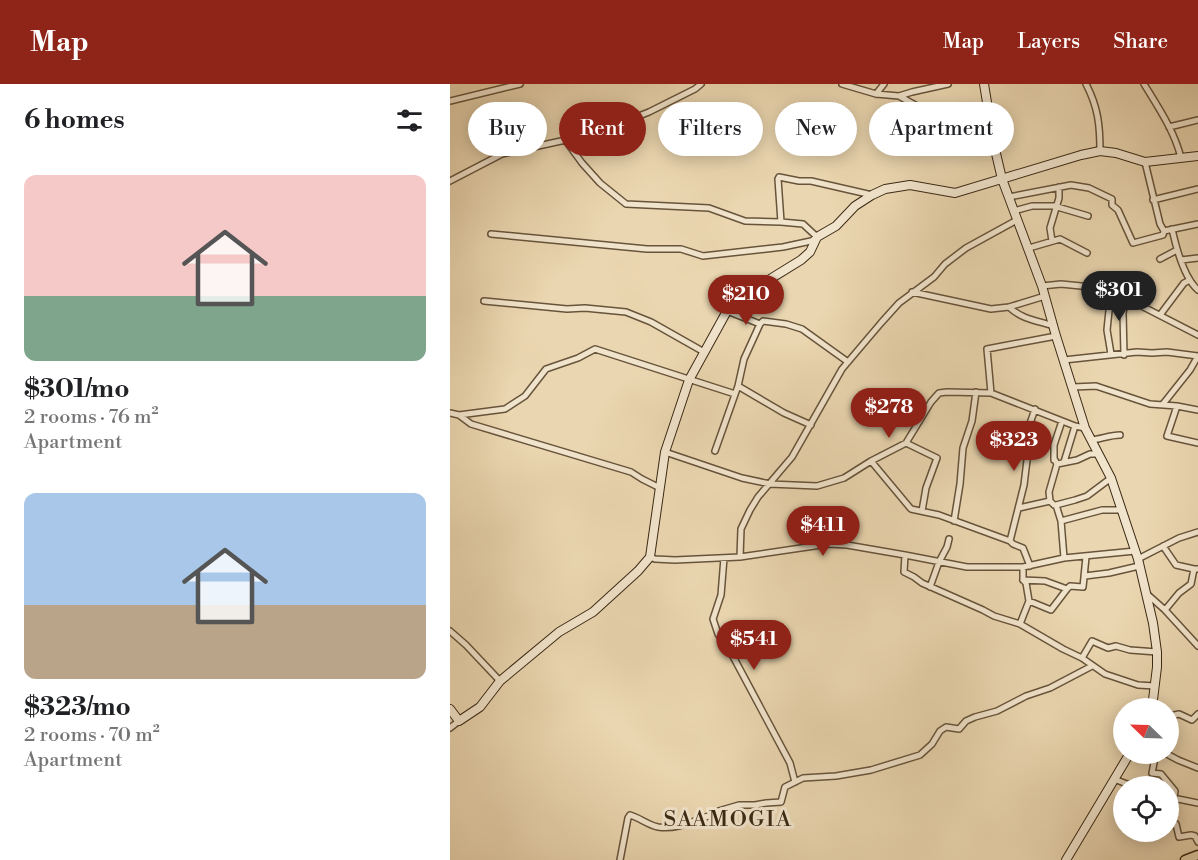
<!DOCTYPE html>
<html lang="en">
<head>
<meta charset="utf-8">
<style>
  body { margin:0; font-family:"Libre Bodoni",serif; background:#f2f2f2; color:#202124; height:100vh; display:flex; flex-direction:column; font-size:22px; white-space:nowrap }
  * { box-sizing:border-box; margin:0 }
  p { font-size:20px; color:#757577 }
  .icon { flex:none; width:33px; height:33px; fill:none; stroke:currentColor; stroke-width:2; stroke-linecap:round; stroke-linejoin:round }
  .map { position:relative; flex:1; overflow:hidden }
  .drawer { display:flex; flex-direction:column; background:#fff; width:450px }
  .drawer>* { flex:none }
  .guide { position:absolute; left:18px; top:18px; width:570px; height:54px; display:flex; gap:12px }
  .needle { width:39px; rotate:293deg }
  .buttons { position:absolute; left:663px; top:614px; display:grid; gap:12px }
  .buttons a { display:grid; place-items:center; width:66px; height:66px; border-radius:50%; background:#fff; box-shadow:0 3px 15px #0003; font-size:30px }
  .price { position:absolute; translate:-50% -51px; padding:0 14px; border-radius:21px; background:#8f2418; color:#fff; font-size:20px; line-height:39px; filter:drop-shadow(0 2px 3px #0008) }
  .price::after { content:''; position:absolute; left:50%; top:36px; width:18px; height:14px; margin-left:-9px; background:inherit; clip-path:polygon(0 0,100% 0,50% 100%) }
  .price.on { background:#222; color:#fff }
  ul { padding:0; list-style:none }
  li { display:grid; align-content:center; gap:12px; height:318px; padding:0 24px }
  li span { display:grid; place-items:center; height:186px; border-radius:12px; color:#555 }
  li>.icon { margin-inline-start:auto }
  span .icon { width:108px; height:108px; fill:#fffc; stroke-width:1 }
  li b { font-size:26px }
  h2 { display:flex; justify-content:space-between; align-items:center; height:72px; padding:0 24px; font-size:26px }
  .tag { padding:0 21px; border-radius:27px; background:#fff; box-shadow:0 3px 15px #0003; font-size:21px; line-height:54px }
  .tag.on { background:#8f2418; color:#fff }
  header { display:flex; align-items:center; gap:36px; box-sizing:border-box; height:84px; padding:0 30px; background:#8f2418; color:#fff }
  header strong { font-size:28px }
  nav { display:flex; gap:33px; margin-inline-start:auto; font-size:21px }
  main { display:flex; flex:1; min-height:0 }
  .map>svg:first-child { display:block }
  .lines { fill:none; stroke-linecap:round; stroke-linejoin:round }
  .street-casing { stroke:#67543b; stroke-width:8 }
  .secondary-casing { stroke:#3b2914; stroke-width:10 }
  .primary-casing { stroke:#3b2914; stroke-width:11 }
  .street { stroke:#f1e4cc; stroke-width:5 }
  .secondary { stroke:#f1e4cc; stroke-width:8 }
  .primary { stroke:#ead6b0; stroke-width:8 }
  .labels { text-anchor:middle; stroke-width:6; stroke-linejoin:round; paint-order:stroke }
  .quarter-label { font-size:22px; letter-spacing:1.5px; fill:#3b2914; stroke:#f1e4cc }
</style>
</head>
<body>
<header>
<strong>Map</strong>
<nav><a>Map</a><a>Layers</a><a>Share</a></nav>
</header>
<main>
<section class="drawer">
<h2>6 homes<svg class="icon" aria-label="filters" viewBox="0 0 24 24"><path d="M4 7h16M4 17h16"/><circle cx="9" cy="7" r="2"/><circle cx="15" cy="17" r="2"/></svg></h2>
<ul>
<li><span style="background:linear-gradient(#f6c9c9 65%,#7fa58c 0)"><svg class="icon" aria-label="home" viewBox="0 0 24 24"><path d="M3 11l9-7 9 7M6 9v11h12V9"/></svg></span><div><b>$301/mo</b><p>2 rooms · 76 m²</p><p>Apartment</p></div></li>
<li><span style="background:linear-gradient(#a9c7e8 60%,#b9a48a 0)"><svg class="icon" aria-label="home" viewBox="0 0 24 24"><path d="M3 11l9-7 9 7M6 9v11h12V9"/></svg></span><div><b>$323/mo</b><p>2 rooms · 70 m²</p><p>Apartment</p></div></li>
</ul>
</section>
<div class="map">
<svg width="748" height="776" viewBox="0 0 748 776">
  <rect width="100%" height="100%" fill="#ead6b0"/>
  <filter id="stains"><feTurbulence type="fractalNoise" baseFrequency=".00333" numOctaves="4"/><feColorMatrix values="0 0 0 0 .2 0 0 0 0 .09 0 0 0 0 .02 0 0 0 .5 -.17"/></filter>
  <radialGradient id="worn" r=".72"><stop offset=".6" stop-color="#630" stop-opacity="0"/><stop offset="1" stop-color="#630" stop-opacity=".3"/></radialGradient>
  <g class="lines">
    <!-- street casing -->
    <g class="street-casing">
      <path id="street" d="M392 0 426 10 449 12 528 56 544 61
        M636 0C648 23 650 41 650 67
        M694 0C708 23 725 48 731 74
        M426 10 434 0
        M449 12 462 8 498 0
        M0 17 70 0
        M719 43 748 36
        M695 78 710 140 714 147
        M0 97 52 70 143 50 199 28 245 5 251 0
        M559 113 621 101 639 104 662 115V121L668 126 683 159 713 151 714 147 748 140
        M703 116 748 105
        M564 127 582 122H604L638 132
        M331 138 328 95 329 93 349 97H361L422 111
        M722 145C726 163 734 194 748 206
        M41 150 197 165H231L253 172 333 163 361 157 367 153 353 140 331 138 295 137 259 124 176 120 150 99 132 79 116 57
        M602 157 600 144 609 114V103
        M579 164 610 155 637 169
        M710 175 727 166
        M731 176 748 174
        M592 202 611 200 641 203 648 201 676 214 748 251
        M661 207 657 246 661 270
        M462 208 541 225 559 223C571 235 588 237 604 242
        M34 217 117 225 135 224 176 228 201 238 254 268
        M559 223 595 212
        M277 227 310 240
        M710 231 734 199 740 196
        M674 271 673 229 676 214
        M614 276 687 268 702 269 717 268 748 272
        M288 302 334 329 361 341
        M623 303 646 302 700 320 727 322 748 326
        M541 309 537 265 606 252
        M713 320 740 286 748 272
        M727 322 717 352 748 359
        M0 329 9 331 21 340 181 388 192 395 210 404
        M9 331 55 325 75 312 96 285 128 274 145 265 285 310
        M641 356C651 355 660 351 670 351
        M456 359 487 374 476 404 472 427
        M265 367 288 302 294 275 310 240 313 237 336 240 352 245 398 278
        M215 368 292 394 320 400 367 402 394 394 421 377 456 359 481 318 489 309 497 308 541 309 625 342 635 344
        M421 377 461 425 489 431 560 457 563 460 573 464 580 482
        M614 378 625 342
        M607 380 627 376 640 370H648
        M600 417 599 408 607 380 605 376H604V361L612 337
        M606 421 625 416 637 412 661 394
        M569 424 600 417 604 421H606L611 437 614 474
        M504 437 510 400 513 364 522 337 526 308
        M611 437 652 426H672
        M560 457 574 401 577 376 575 357 576 351 585 325
        M713 462 726 481 744 485H748
        M455 471 454 488 464 493 472 499 533 526 544 532 570 540 613 565 632 574 655 590 688 601 705 602
        M200 473 205 475 225 476 290 473 378 460 397 461 455 471 517 483H573L614 474 685 467
        M290 473 291 445 300 426 308 413 342 373 392 285 431 239 449 219 484 193 495 180 516 164 567 136
        M274 474 271 511 263 535 268 550 278 563 340 679 345 698
        M688 475 729 454 748 448
        M573 483V496L595 497 617 505 620 502 633 503 636 473
        M635 492 659 489 689 482
        M480 503 489 478 497 463 499 455
        M697 510 715 526 748 562
        M579 517 601 526 617 505
        M715 526 729 509 741 500 744 485
        M570 540 579 517 576 499 573 496
        M0 547 16 561 50 597
        M632 574 642 557 658 564 666 562 680 566 707 568
        M718 631 720 632 729 630 742 636 748 630
        M0 644 9 637
        M706 669 702 689 711 690 725 707 724 714
        M715 669 728 676 748 684
        M664 695 682 702
        M718 713 748 719
        M718 741 726 740 729 753 741 751 745 752 748 758
        M170 776 178 734 180 731C190 734 198 741 208 743 228 746 245 736 264 730L265 728 289 721H305L316 719 331 718 335 703 353 694 386 692 421 686 470 671 482 660 490 647 496 643 509 645 516 637 525 633 547 627 576 612 600 604 642 582"/>
    </g>
    <!-- secondary casing -->
    <g class="secondary-casing">
      <path id="secondary" d="M534 0 544 61 552 95 592 202 606 252 635 344 661 394 688 475 703 539 707 568V583L702 624
        M0 625 9 637 30 623 50 597 109 548 143 528 188 487 200 473 215 368 239 296 277 227 291 213 351 176 360 168 367 153 386 142 405 122 422 111 435 105 460 101 505 109 631 71 650 67 666 69 695 78 748 72
        M616 776 680 669"/>
    </g>
    <!-- primary casing -->
    <g class="primary-casing">
      <path id="primary" d="M735 776 748 771"/>
    </g>
    <!-- street -->
    <use href="#street" class="street"/>
    <!-- secondary -->
    <use href="#secondary" class="secondary"/>
    <!-- primary -->
    <use href="#primary" class="primary"/>
  </g>
  <g class="labels">
    <!-- quarter labels -->
    <g class="quarter-label">
      <text x="278" y="742">SAAMOGIA</text>
    </g>
  </g>
  <rect width="100%" height="100%" filter="url(#stains)"/>
  <rect width="100%" height="100%" fill="url(#worn)"/>
</svg>
<div class="buttons">
<a><svg class="needle" viewBox="-14 -14 28 28"><path d="M0-13l5 13h-10z" fill="#e53935"/><path d="M0 13l5-13h-10z" fill="#757577"/></svg></a>
<a><svg class="icon" aria-label="locate" viewBox="0 0 24 24"><circle cx="12" cy="12" r="6"/><path d="M12 2v4M12 18v4M2 12h4M18 12h4"/></svg></a>
</div>
<b class="price on" style="left:669px;top:238px">$301</b>
<b class="price" style="left:296px;top:242px">$210</b>
<b class="price" style="left:439px;top:355px">$278</b>
<b class="price" style="left:564px;top:388px">$323</b>
<b class="price" style="left:373px;top:473px">$411</b>
<b class="price" style="left:304px;top:587px">$541</b>
<div class="guide">
<a class="tag">Buy</a>
<a class="tag on">Rent</a>
<a class="tag">Filters</a>
<a class="tag">New</a>
<a class="tag">Apartment</a>
</div>
</div>
</main>
</body>
</html>
